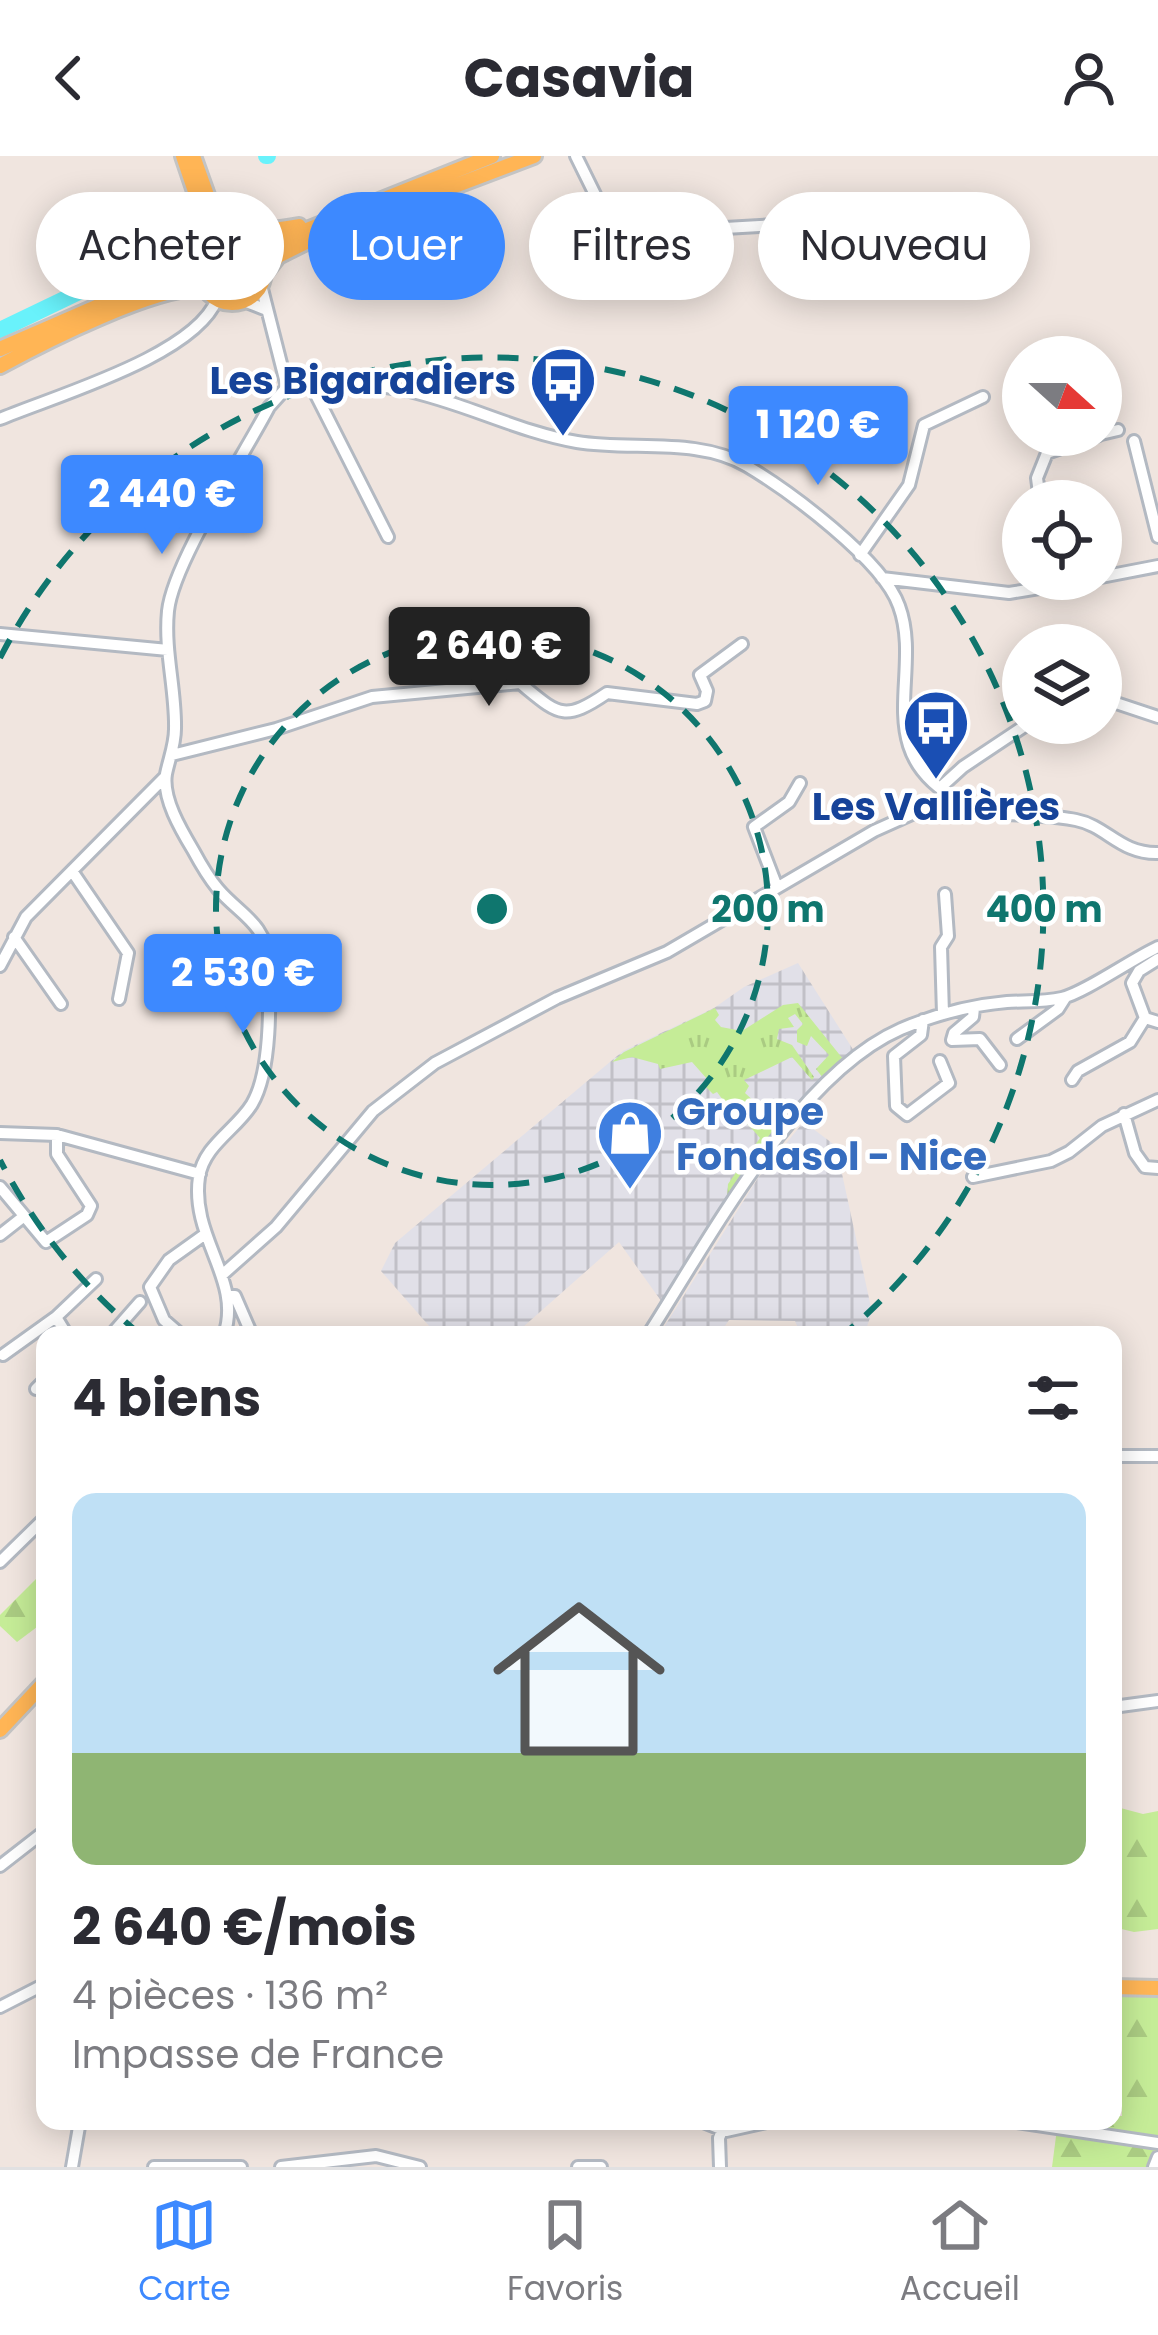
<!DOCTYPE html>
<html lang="fr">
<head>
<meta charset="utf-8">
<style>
  body { margin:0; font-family:Poppins,sans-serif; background:#f7f7f7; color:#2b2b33; height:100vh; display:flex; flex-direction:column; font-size:45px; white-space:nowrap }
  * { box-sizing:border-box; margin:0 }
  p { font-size:39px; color:#7c7c81 }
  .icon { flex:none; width:66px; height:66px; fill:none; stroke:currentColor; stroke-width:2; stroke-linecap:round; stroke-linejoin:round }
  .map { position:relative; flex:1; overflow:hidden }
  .panel { position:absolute; left:36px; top:1170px; width:1086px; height:804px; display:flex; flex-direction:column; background:#fff; border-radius:24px; box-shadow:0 6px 30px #0003 }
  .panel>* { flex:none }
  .guide { position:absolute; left:36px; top:36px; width:1086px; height:108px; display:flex; gap:24px }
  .needle { width:78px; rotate:111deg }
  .tools { position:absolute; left:1002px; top:180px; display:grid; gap:24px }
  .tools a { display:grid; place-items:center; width:120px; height:120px; border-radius:50%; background:#fff; box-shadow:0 6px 30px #0003; font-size:60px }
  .price { position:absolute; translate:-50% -102px; padding:0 27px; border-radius:12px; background:#3d89ff; color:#fff; font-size:39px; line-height:78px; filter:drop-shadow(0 3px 6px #0008) }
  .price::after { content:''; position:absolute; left:50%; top:72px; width:36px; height:27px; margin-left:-18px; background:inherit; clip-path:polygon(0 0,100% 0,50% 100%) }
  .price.current { background:#222; color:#fff }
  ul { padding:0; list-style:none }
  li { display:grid; align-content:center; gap:24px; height:636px; padding:0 36px }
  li+li { border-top:3px solid #e1e1e2 }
  li span { display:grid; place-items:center; height:372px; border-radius:24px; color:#555 }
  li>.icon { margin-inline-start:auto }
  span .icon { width:216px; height:216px; fill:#fffc; stroke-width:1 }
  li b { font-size:51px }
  h2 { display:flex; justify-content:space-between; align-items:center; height:144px; padding:0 36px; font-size:51px }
  .chip { padding:0 42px; border-radius:54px; background:#fff; box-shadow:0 6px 30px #0003; font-size:42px; line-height:108px }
  .chip.current { background:#3d89ff; color:#fff }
  header { display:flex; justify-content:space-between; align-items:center; height:156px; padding:0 36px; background:#fff; font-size:54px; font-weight:700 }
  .dock { display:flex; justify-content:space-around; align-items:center; height:168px; border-top:3px solid #e1e1e2; background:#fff; font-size:33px; color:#7c7c81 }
  .dock a { display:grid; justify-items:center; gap:6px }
  .dock .current { color:#3d89ff }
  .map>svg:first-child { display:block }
  .industrial { fill:url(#industrial-grid) }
  .grass { fill:url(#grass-tufts) }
  .forest { fill:url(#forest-firs) }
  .garden { fill:#c5ec97 }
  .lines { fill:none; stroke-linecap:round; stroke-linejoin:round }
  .river { stroke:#69f2fb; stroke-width:16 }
  .minor-casing { stroke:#b3b9c2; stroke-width:16 }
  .major-casing { stroke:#c4c4c4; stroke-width:20 }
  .minor { stroke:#fff; stroke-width:10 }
  .major { stroke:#ffb555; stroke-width:14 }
  .ring { fill:none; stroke:#0f766e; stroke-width:6; stroke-dasharray:21 15 }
  .labels { text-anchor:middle; stroke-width:9; stroke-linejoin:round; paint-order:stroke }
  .transit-label { font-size:39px; font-weight:bold; fill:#164399; stroke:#fff; text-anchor:end }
  .shop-label { font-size:39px; font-weight:bold; fill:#366cbe; stroke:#fff; text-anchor:start }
  .centre { fill:#0f766e; stroke:#fff; stroke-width:6 }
  .ring-label { font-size:36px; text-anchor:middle; font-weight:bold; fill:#0f766e; stroke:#fff; stroke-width:9; stroke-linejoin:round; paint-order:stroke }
</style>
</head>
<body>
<header><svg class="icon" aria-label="back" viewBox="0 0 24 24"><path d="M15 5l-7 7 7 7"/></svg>Casavia<svg class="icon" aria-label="person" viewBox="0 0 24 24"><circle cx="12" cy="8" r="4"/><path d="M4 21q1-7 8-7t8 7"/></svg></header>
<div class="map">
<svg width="1158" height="2011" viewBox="0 0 1158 2011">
  <defs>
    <pattern id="industrial-grid" width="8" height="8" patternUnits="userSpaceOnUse" patternTransform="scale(3)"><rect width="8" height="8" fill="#e1e0e8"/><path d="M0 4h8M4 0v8" fill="none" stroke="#c1c0c7"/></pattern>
    <pattern id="grass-tufts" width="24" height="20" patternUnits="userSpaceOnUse" patternTransform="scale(3)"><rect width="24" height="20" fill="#c5ec97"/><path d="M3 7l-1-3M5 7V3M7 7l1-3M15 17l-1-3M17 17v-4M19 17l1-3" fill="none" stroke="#aacb82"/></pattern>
    <pattern id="forest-firs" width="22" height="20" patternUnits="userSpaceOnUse" patternTransform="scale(3)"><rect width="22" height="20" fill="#c5ec97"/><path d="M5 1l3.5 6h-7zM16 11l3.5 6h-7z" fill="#aacb82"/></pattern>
  </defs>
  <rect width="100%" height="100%" fill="#f0e5df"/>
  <!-- industrial -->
  <path class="industrial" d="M798 807 854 895 774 974 664 1149 619 1086 514 1179H437L381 1115 395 1087 623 895 714 852 744 831Z
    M801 969 812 972 836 990 872 1156 864 1179H801L795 1165 729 1164 719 1179H659L758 1022Z"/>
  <!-- grass -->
  <path class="grass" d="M798 847 843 903 823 922 816 913 829 899 811 880 807 890 797 886V874L803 868 795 858 788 862 794 871 779 873 777 883 792 889 814 921 812 924 792 901 744 924 749 930 745 937 769 959 790 953 792 956 727 1042 728 1028 760 982C746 964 730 955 717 936L713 938 703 928 707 923 692 906 660 913 658 908 632 901 612 906 624 896 715 852 719 859 715 864 721 871 742 875 783 849Z"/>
  <!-- forest -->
  <path class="forest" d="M45 1414V1465L17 1486 0 1470V1459Z
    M1113 1650 1143 1658 1158 1655V1773L1134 1776 1113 1771Z
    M1113 1840H1158V2006L1150 2011H1052L1058 1965H1113V1960H1122L1121 1932 1113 1931Z"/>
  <!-- garden -->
  <path class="garden" d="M209 115a24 24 0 1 1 48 0a24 24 0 1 1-48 0Z"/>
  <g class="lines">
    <!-- river -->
    <path class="river" d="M266 0H268
      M0 174 79 136 171 101"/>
    <!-- minor casing -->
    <g class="minor-casing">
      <path id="minor" d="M576 0 612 73 621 78 846 65 854 82 902 98 910 92 1008 101
        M261 129 287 231
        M244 145 267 154
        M287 231C302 233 316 228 331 227 356 226 380 230 404 234 463 246 518 276 577 286 632 295 698 281 747 310 789 335 883 404 899 450 924 518 867 596 960 645 997 664 1038 656 1076 664 1107 670 1120 698 1158 697
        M312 231 388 381
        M0 263C54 240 195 200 217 143
        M1101 278 1118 274
        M1134 285 1158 381
        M1040 345 1037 322 1047 297 1099 279
        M860 399 909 329 924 269 983 241
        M1101 421 1158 410
        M882 422 1009 437 1094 423
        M0 478 168 494
        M1101 542 1158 561
        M172 599 276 573 372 541 520 527C558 558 563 567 607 537L697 548 705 545 707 535 700 519 742 488
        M941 631 963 611 1029 567
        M72 715 128 797 119 843
        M777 731 754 671 789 646 800 627
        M14 781 61 848
        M1158 803 1139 815 1132 827 1145 862 1158 866
        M0 810 26 761 165 621
        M974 852 973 861 954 877 952 884 980 883 1000 909
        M943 858 941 791 948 780 945 738
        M923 864 921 879 894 900 896 950 907 959 949 927 940 905
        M1017 883 1058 853 1065 842
        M1072 924 1078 915 1130 886 1145 862
        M1124 958 1135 997 1145 1011 1158 1012
        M0 977 57 979 200 1018
        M973 1021 1051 1005 1069 996 1102 970 1158 944
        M0 1031 46 1086 87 1059 91 1050 57 998V979
        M0 1079 23 1061
        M222 1119 276 1071 373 955 435 907 557 842 667 796 874 675 952 640
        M228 1140H235L252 1179
        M180 1178 164 1164 150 1131 169 1104 204 1079
        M67 1179 56 1161 96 1123
        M111 1179 140 1146
        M224 1179C243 1124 190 1082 199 1021 204 989 236 974 252 948 272 914 270 844 268 804 266 767 239 758 218 733 208 721 200 707 193 694 181 674 162 642 166 618 169 603 175 589 175 573 176 534 164 495 168 455 173 407 244 299 269 251L287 231
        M648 1179C709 1084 796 919 901 873 934 859 972 849 1007 846 1025 845 1044 846 1062 842 1084 837 1132 803 1158 791
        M3 1199 56 1161
        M36 1233 45 1224
        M1113 1300H1158
        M0 1406 45 1362
        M1113 1551 1158 1545
        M0 1710 45 1675
        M0 1851 45 1828
        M701 1965 726 1975 771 1965
        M1010 1965 1158 1987
        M72 2011 80 1965
        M154 2011H241
        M281 2011 376 2000 420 2011
        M578 2011H601
        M720 2011 719 1982 726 1965
        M1154 2011 1158 2001"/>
    </g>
    <!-- major casing -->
    <g class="major-casing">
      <path id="major" d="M183 0 204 62 207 94
        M193 0 213 56
        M211 50C238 77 263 77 299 70
        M200 115a32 32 0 1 1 64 0a32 32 0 1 1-64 0Z
        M251 88 282 84 492 0
        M173 114 194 91 199 61
        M264 118 278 100 304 87 534 0
        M0 193 202 105
        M0 210C44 186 158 128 205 132
        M0 1574 45 1526
        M1113 1831 1158 1832"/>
    </g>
    <!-- minor -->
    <use href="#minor" class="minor"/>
    <!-- major -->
    <use href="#major" class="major"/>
  </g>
  <!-- distance rings -->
  <g class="ring">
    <circle cx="492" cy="753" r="276"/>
    <path d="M141 1179A552 552 0 0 1 0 1004M0 502A552 552 0 1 1 843 1179"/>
  </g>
  <!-- icons -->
  <defs>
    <g id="bus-pin" transform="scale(3.45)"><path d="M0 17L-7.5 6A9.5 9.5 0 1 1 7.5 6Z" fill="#1a4fb4" stroke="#fff"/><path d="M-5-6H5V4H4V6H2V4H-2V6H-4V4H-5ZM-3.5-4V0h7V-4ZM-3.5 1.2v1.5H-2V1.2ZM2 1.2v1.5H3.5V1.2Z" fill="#fff"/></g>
    <g id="shop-pin" transform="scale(3.45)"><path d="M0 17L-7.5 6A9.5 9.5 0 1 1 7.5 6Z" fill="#3f7fe0" stroke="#fff"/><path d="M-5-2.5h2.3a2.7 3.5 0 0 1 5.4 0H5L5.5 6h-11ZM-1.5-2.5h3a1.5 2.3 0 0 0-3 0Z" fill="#fff"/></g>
  </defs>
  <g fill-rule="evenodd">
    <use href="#bus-pin" x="563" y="224"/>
    <use href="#bus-pin" x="936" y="567"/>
    <use href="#shop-pin" x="630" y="977"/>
  </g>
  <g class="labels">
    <!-- transit labels -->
    <g class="transit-label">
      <text x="516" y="238">Les Bigaradiers</text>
      <text x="936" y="664" text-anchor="middle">Les Vallières</text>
    </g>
    <!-- shop labels -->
    <g class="shop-label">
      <text x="676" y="969">Groupe<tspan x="676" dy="45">Fondasol - Nice</tspan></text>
    </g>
  </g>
  <circle cx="492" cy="753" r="18" class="centre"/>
  <g class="ring-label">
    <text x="768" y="766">200 m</text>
    <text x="1044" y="766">400 m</text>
  </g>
</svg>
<div class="tools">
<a><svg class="needle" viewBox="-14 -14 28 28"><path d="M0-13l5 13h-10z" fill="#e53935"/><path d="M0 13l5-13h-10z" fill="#7c7c81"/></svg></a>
<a><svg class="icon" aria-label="locate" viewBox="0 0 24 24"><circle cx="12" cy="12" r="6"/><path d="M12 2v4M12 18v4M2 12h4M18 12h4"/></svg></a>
<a><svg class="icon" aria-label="layers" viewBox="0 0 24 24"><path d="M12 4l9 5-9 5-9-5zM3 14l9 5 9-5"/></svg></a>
</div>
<b class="price" style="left:818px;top:332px">1 120 €</b>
<b class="price" style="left:162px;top:401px">2 440 €</b>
<b class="price current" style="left:489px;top:553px">2 640 €</b>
<b class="price" style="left:243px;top:880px">2 530 €</b>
<div class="guide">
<a class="chip">Acheter</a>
<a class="chip current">Louer</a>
<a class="chip">Filtres</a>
<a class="chip">Nouveau</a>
</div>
<section class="panel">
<h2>4 biens<svg class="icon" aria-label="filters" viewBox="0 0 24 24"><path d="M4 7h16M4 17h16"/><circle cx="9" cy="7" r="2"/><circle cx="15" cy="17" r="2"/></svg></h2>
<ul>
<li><span style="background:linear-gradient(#bfe0f5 70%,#8fb573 0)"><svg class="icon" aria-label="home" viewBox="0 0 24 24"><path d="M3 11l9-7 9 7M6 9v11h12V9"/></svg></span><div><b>2 640 €/mois</b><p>4 pièces · 136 m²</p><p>Impasse de France</p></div></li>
</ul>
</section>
</div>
<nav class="dock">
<a class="current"><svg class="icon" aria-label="map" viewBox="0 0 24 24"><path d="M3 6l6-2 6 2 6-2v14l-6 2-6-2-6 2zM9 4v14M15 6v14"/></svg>Carte</a>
<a><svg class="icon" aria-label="saved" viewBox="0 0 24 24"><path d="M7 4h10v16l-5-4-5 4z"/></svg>Favoris</a>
<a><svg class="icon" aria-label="home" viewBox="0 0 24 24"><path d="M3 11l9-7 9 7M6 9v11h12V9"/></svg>Accueil</a>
</nav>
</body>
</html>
